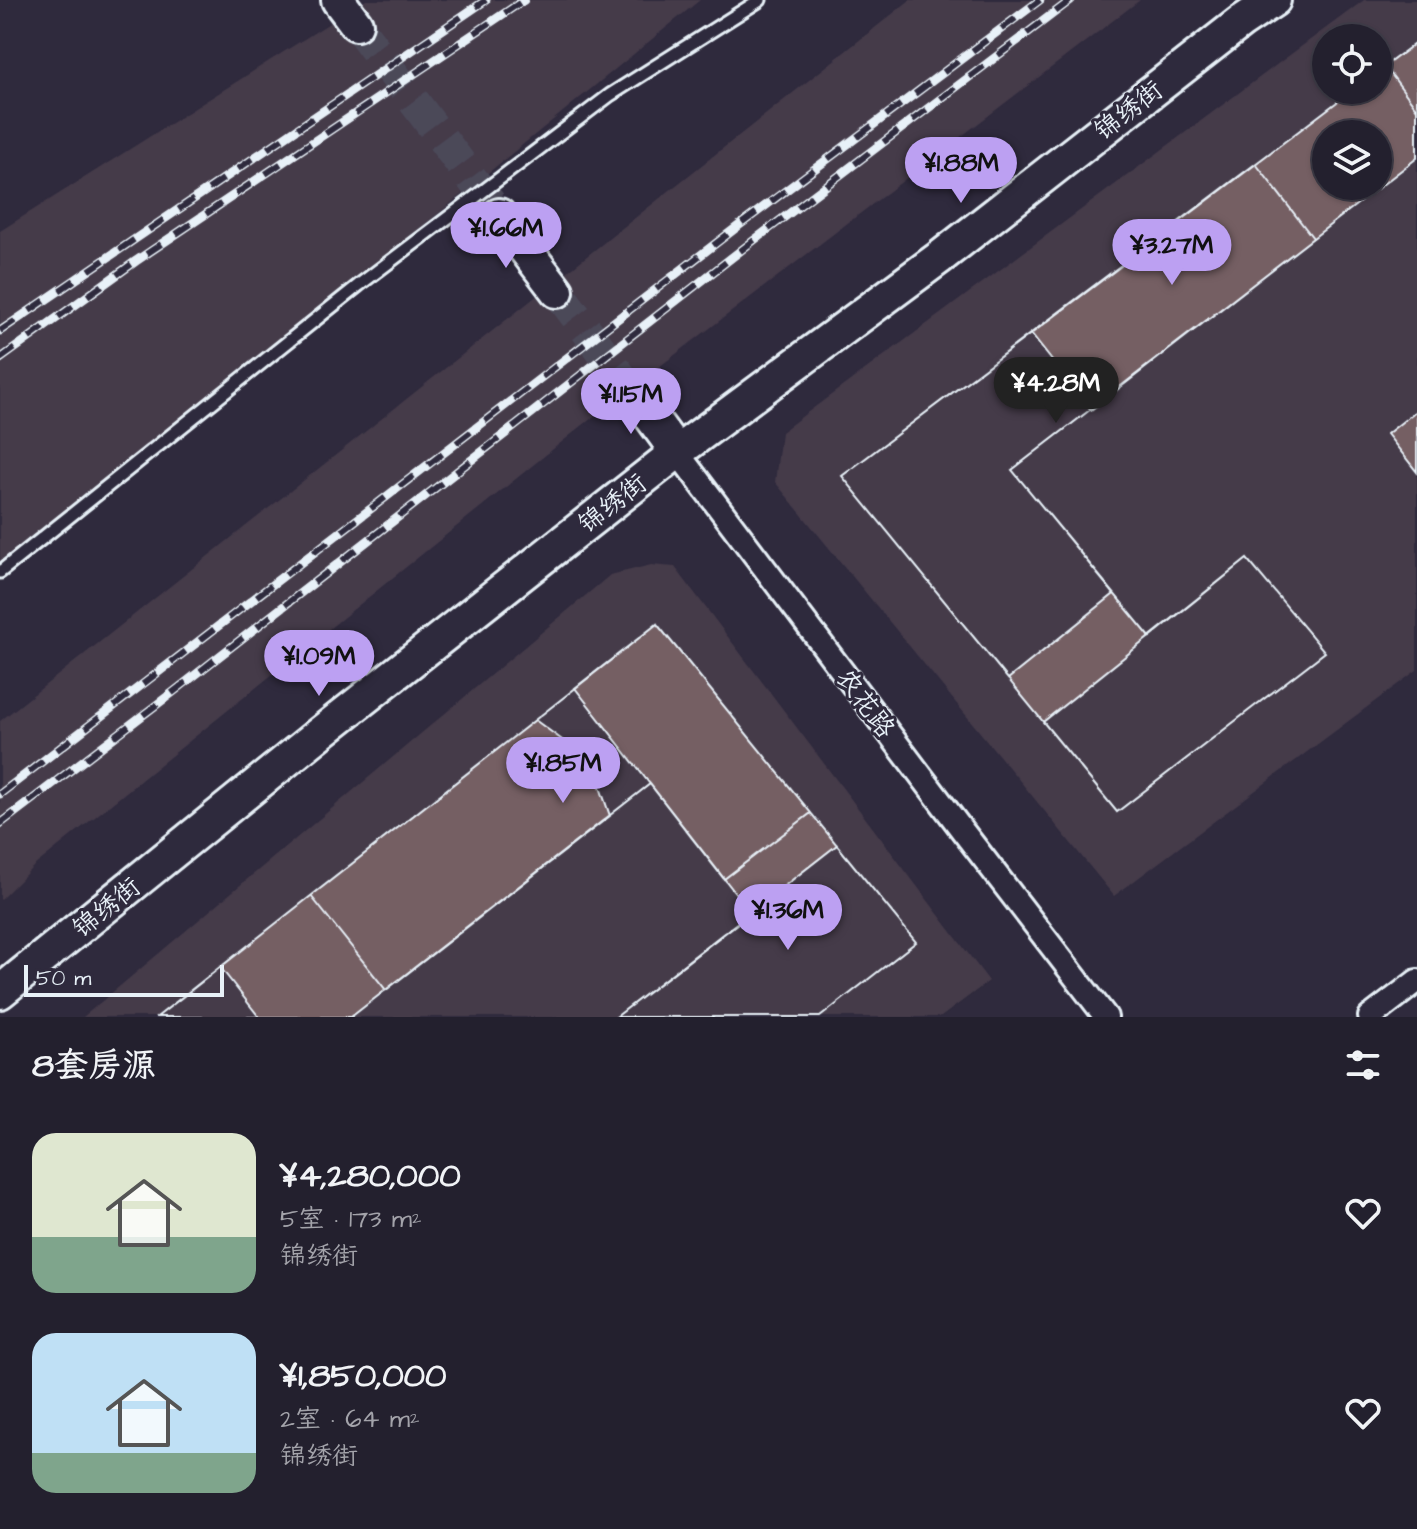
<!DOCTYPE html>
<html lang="zh">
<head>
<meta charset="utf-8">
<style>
  body { margin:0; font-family:"Architects Daughter","LXGW WenKai TC",sans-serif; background:#2f2d3a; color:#f1f3f6; height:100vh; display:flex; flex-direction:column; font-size:30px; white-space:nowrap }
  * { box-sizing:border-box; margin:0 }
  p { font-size:26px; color:#a3a3aa }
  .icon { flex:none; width:44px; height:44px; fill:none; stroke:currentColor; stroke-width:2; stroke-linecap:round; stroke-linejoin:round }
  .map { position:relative; height:1017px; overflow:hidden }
  .side { display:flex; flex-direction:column; background:#23202e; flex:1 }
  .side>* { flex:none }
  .buttons { position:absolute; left:1312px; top:24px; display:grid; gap:16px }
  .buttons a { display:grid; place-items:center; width:80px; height:80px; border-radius:50%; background:#23202e; box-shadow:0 2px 6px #0004,0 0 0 2px #403e4a; font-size:40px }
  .scale { position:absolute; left:24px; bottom:20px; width:200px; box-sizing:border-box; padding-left:8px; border:4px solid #e8f1f8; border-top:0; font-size:22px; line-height:28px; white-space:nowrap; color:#e8f1f8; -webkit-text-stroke:6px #2f2a3d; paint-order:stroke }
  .price { position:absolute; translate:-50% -68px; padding:0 18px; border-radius:28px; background:#bca0f2; color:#111; font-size:26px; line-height:52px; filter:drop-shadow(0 2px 4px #0008) }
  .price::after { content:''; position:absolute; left:50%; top:48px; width:24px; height:18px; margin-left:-12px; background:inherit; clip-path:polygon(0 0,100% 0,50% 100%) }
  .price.selected { background:#222; color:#fff }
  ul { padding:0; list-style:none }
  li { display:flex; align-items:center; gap:24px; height:200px; padding:0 32px }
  li span { display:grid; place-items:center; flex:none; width:224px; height:160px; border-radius:24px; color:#555 }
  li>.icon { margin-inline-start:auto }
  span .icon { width:96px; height:96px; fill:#fffc; stroke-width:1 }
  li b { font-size:34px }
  h2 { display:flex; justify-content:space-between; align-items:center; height:96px; padding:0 32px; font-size:34px }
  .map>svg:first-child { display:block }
  .built { fill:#443a49; fill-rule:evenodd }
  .building { fill:#755e64; stroke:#e8f1f8; stroke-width:2; fill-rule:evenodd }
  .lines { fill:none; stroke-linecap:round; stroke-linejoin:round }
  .secondary-tunnel { stroke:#4b4859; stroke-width:32; stroke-dasharray:32 16; stroke-linecap:butt }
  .lane-casing { stroke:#e8f1f8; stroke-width:17 }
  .street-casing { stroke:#e8f1f8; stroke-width:28 }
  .secondary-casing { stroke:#e8f1f8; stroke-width:38 }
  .lane { stroke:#2f2a3d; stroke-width:11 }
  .street { stroke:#2f2a3d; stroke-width:22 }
  .secondary { stroke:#2f2a3d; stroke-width:32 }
  .rail-casing { stroke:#e8f1f8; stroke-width:9 }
  .rail { stroke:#2f2a3d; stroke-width:6; stroke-dasharray:18; stroke-linecap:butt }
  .labels { text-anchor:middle; stroke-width:6; stroke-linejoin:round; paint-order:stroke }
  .street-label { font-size:26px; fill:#e8f1f8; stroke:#2f2a3d }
</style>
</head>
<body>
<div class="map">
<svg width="1417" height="1017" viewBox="0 0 1417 1017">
  <rect width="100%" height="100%" fill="#2f2a3d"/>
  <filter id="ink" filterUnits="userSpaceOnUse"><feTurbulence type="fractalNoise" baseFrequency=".0125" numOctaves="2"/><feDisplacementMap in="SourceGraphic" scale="16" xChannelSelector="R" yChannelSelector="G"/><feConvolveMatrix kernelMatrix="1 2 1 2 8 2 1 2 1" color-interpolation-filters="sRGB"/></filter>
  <g filter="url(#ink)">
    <!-- built -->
    <path class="built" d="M366 0H700L0 571V231Z
      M910 0H1140L583 425 34 866 0 900V721Z
      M1364 0H1417V670L1114 896 775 482 781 432ZM1326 38H1378V90H1326ZM1326 134H1378V186H1326Z
      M651 565 675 567 989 981 941 1017H83L610 575Z"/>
    <!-- building -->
    <path class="building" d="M1417 42V158L1012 470 1150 637 1247 559 1325 652 1117 812 842 476 1353 90H1378V71ZM1326 134H1378V186H1326Z
      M1417 42V109L1385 66Z
      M1417 42V109L1385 66Z
      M1256 164 1313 238 1012 470 1114 594 1008 679 842 476Z
      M1256 164 1313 238 1091 410 1031 334Z
      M1417 410V472L1387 434Z
      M1417 410V472L1387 434Z
      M1417 410V472L1387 434Z
      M1247 559 1325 652 1117 812 1043 722Z
      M657 624 916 942 820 1017H616L751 913 650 784 351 1017H157Z
      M657 624 811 813 724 879 650 784 386 990 311 896Z
      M657 624 811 813 724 879 575 688Z
      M535 720 591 761 610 816 386 990 311 896Z
      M837 845 916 942 820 1017H616Z
      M220 967 259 1017H157Z"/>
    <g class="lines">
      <!-- secondary-tunnel -->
      <path class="secondary-tunnel" d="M356 24 499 215
        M557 291 629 387"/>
      <!-- lane casing -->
      <g class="lane-casing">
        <path id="lane" d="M0 572 359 285 610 95 760 0"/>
      </g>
      <!-- street casing -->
      <g class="street-casing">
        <path id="street" d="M677 452 962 830 1106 1017
          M1370 1017 1417 981"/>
      </g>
      <!-- secondary casing -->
      <g class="secondary-casing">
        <path id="secondary" d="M338 0 356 24
          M499 215 557 291
          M629 387 677 452
          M0 992 319 734 677 452 939 258 1241 22 1274 0"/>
      </g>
      <!-- lane -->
      <use href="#lane" class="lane"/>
      <!-- street -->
      <use href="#street" class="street"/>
      <!-- secondary -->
      <use href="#secondary" class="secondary"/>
      <!-- rail casing -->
      <g class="rail-casing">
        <path id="rail" d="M0 331 486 0
          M0 359 136 261 524 0
          M0 794 741 224 1040 0
          M0 824 172 693 753 241 1071 0"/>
      </g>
      <!-- rail -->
      <use href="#rail" class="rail"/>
    </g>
  </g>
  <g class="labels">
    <!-- street labels -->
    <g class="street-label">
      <text transform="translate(1128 110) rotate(-38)" y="9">锦绣街</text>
      <text transform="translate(612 503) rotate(-38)" y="9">锦绣街</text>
      <text transform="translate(866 703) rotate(53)" y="9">农花路</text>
      <text transform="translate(106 907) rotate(-39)" y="9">锦绣街</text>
    </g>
  </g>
</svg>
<div class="buttons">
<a><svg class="icon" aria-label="locate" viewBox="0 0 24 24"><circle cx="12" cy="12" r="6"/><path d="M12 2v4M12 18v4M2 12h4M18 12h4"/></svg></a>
<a><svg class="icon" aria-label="layers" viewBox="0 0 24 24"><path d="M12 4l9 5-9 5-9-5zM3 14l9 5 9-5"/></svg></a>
</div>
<div class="scale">50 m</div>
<b class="price" style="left:961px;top:205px">¥1.88M</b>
<b class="price" style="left:506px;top:270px">¥1.66M</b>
<b class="price" style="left:1172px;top:287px">¥3.27M</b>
<b class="price selected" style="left:1056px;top:425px">¥4.28M</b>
<b class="price" style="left:631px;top:436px">¥1.15M</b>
<b class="price" style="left:319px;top:698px">¥1.09M</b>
<b class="price" style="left:563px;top:805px">¥1.85M</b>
<b class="price" style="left:788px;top:952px">¥1.36M</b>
</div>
<section class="side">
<h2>8套房源<svg class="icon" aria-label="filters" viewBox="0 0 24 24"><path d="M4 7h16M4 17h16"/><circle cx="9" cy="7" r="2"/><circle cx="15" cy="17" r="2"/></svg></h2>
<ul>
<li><span style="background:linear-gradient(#dfe7d0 65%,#7fa58c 0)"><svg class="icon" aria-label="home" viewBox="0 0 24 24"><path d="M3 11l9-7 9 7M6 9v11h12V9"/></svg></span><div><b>¥4,280,000</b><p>5室 · 173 m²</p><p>锦绣街</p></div><svg class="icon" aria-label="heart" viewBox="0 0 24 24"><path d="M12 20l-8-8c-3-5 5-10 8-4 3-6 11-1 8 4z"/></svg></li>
<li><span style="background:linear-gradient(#bfe0f5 75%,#7fa58c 0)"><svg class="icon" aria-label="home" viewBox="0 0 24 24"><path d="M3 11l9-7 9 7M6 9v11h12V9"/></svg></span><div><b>¥1,850,000</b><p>2室 · 64 m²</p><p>锦绣街</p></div><svg class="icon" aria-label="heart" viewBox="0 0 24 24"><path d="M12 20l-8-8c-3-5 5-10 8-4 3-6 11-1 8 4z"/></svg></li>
</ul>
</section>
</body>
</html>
